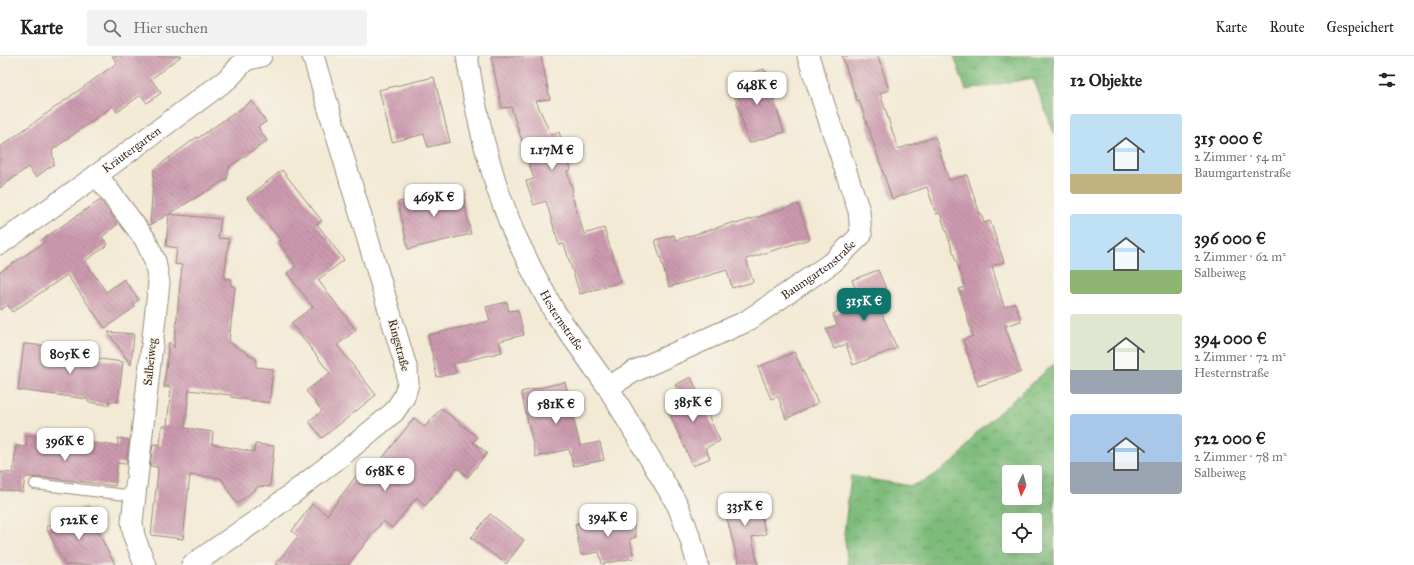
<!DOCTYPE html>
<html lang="de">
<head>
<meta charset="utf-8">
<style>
  body { margin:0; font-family:"IM FELL Great Primer",serif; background:#f2f2f2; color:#202124; height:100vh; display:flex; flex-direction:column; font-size:15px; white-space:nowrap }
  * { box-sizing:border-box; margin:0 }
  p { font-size:13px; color:#757577 }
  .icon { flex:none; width:22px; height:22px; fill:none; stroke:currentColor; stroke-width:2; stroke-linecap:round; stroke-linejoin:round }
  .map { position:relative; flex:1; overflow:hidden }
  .side { display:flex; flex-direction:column; background:#fff; width:360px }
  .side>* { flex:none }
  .needle { width:26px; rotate:185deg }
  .tools { position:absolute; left:1002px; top:409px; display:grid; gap:8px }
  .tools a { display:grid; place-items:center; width:40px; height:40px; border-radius:4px; background:#fff; box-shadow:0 4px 16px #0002; font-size:20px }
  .price { position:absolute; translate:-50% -34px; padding:0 9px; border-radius:8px; background:#fff; color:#222; font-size:13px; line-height:26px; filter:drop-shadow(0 1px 2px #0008) }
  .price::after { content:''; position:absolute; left:50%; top:24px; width:12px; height:9px; margin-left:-6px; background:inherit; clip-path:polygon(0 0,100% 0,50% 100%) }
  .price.active { background:#0f766e; color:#fff }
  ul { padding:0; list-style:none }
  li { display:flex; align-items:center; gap:12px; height:100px; padding:0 16px }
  li span { display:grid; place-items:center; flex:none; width:112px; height:80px; border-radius:4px; color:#555 }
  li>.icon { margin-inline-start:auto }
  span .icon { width:48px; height:48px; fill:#fffc; stroke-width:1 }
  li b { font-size:17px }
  h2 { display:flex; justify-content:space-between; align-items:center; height:48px; padding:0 16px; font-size:17px }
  header { display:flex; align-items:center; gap:24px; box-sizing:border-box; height:56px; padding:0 20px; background:#fff; border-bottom:1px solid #e0e0e0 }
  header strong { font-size:19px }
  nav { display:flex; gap:22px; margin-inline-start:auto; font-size:14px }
  .search { width:280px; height:36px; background:#f2f2f2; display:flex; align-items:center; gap:10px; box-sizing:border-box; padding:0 14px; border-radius:4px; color:#757577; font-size:15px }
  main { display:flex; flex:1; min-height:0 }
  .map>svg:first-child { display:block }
  .forest { fill:url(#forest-crowns); stroke:#5c734d; fill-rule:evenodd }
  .building { fill:url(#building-back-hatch) }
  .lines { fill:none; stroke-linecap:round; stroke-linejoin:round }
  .lane-casing { stroke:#978a7a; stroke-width:12 }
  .street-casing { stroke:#978a7a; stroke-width:23 }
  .lane { stroke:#fff; stroke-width:10 }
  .street { stroke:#fff; stroke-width:21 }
  .labels { text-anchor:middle; stroke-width:3; stroke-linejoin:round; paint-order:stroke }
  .street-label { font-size:12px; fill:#3b2a1e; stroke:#f7f3e8 }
</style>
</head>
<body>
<header>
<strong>Karte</strong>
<div class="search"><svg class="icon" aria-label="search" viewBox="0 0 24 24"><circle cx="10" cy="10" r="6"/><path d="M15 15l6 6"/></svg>Hier suchen</div>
<nav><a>Karte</a><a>Route</a><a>Gespeichert</a></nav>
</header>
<main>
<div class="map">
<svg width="1054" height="509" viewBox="0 0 1054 509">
  <defs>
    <pattern id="forest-crowns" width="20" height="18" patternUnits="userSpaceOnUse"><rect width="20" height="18" fill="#7ebc7c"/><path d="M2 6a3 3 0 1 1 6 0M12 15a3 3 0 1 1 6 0" fill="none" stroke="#689965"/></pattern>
    <pattern id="building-back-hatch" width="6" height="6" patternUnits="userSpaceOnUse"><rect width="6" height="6" fill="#cc9aaf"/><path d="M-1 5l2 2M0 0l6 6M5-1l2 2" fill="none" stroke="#a77e8e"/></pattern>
  </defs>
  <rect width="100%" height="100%" fill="#f7f3e8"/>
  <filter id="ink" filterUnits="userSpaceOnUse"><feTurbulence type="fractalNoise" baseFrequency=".025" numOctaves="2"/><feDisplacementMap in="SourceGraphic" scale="8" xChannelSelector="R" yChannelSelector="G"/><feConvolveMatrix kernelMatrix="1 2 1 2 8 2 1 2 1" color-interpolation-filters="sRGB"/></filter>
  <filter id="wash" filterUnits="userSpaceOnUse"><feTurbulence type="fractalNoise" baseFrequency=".012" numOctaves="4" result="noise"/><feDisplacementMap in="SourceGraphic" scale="16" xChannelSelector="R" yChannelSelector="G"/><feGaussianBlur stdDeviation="0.9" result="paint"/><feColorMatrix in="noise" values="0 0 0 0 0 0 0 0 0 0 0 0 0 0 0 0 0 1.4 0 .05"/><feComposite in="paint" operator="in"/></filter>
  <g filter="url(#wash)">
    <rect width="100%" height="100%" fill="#f3ead5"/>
    <!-- forest -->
    <path class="forest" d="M954 0H1054V77L1033 22 966 34Z
      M1054 308V509H848L844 477 851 420 911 430 930 422 958 402 976 377ZM1009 416H1035V442H1009ZM1009 464H1035V490H1009Z"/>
    <g id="blocks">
      <!-- building -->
      <path class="building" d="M112 0H181L151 23 161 37 147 47 141 39 117 56 113 50 52 94 54 108 36 121 28 111 0 132V91L117 7Z
        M491 0H541L550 43 536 45 551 79 559 76 571 114 567 115 573 136 571 137 584 178 604 172 621 226 580 238 564 188 559 189 546 145 534 149 526 125 534 123 511 51 502 52Z
        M842 0H878L889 34 880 37 898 93 935 81 949 124 967 119 980 158 981 157 984 167 990 165 1004 206 992 210 1004 251 1015 247 1021 265 1005 270 1021 316 978 330 963 284 973 280 959 233 965 231 940 157 936 158 927 131 892 143 859 44 857 45Z
        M764 13 784 76 749 87 730 24Z
        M434 21 450 86 428 91 424 78 392 86 379 34Z
        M252 45 266 66 258 71 267 85 229 111 227 123 150 169 154 113 197 81 198 82Z
        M282 114 322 165 317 168 344 204 318 224 356 274 337 289 376 339 322 382 309 365 322 355 306 335 330 317 291 267 313 251 287 217 296 210 277 185 282 186 247 142Z
        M461 132 471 178 408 193 398 146Z
        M100 144 118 168 102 181 108 189 85 205 106 236 124 223 139 244 133 248 135 251 105 272 67 219 12 256 8 249 0 254V216L45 186 43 183Z
        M798 148 810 183 746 203 753 226 732 232 727 214 669 231 655 184 674 179 676 184 735 166 736 168Z
        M169 158 221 163 218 182 229 183 224 222 231 223V230L235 231 229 286 256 303V311L273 313 269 347 231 341V339L189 334 185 372 213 376 212 388 254 396 255 388 274 390 270 431 259 430 237 448 221 422 190 419 183 483 151 479 158 415 157 411 150 410 153 388 160 389 162 370H167L171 331H164L169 286 174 292 182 209 175 208 177 192 166 190Z
        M878 214 889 240 876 245 897 292 853 309 846 288 834 293 826 273 837 269 833 258 861 247 852 224Z
        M507 246 509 255 518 254 524 279 499 285 502 296 453 308 456 317 437 321 428 279 490 265 486 251Z
        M108 276 134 278 131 309Z
        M24 288 48 290 47 296 123 306 118 346 109 345V349L88 346V343L18 334Z
        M794 296 818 347 786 363 778 340 771 343 758 311Z
        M691 321 720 385 705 392 710 402 693 410 667 352 682 345 675 329Z
        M565 326 580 390 600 386 604 404 573 410 569 393 536 401 521 336Z
        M441 352 477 381 473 386 487 397 468 421 457 412 425 450 417 441 392 472 383 465 348 509H275L298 480 292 475 312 448 327 459 362 412 370 418 414 362 425 371Z
        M27 379 118 390V382L129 384 126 408 117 407 115 430 51 422 25 421 23 436 0 434 1 416 13 417 16 390 26 391Z
        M756 439 766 478 752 481 758 509H739L723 447Z
        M85 451 115 509H65L46 471Z
        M631 457 636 481 630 483 634 502 602 508 599 496 581 499 575 468Z
        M490 458 524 484 506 508 471 482Z"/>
    </g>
  </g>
  <g filter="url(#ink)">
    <use href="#blocks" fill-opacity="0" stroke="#978a7a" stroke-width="1"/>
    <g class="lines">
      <!-- lane casing -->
      <g class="lane-casing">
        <path id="lane" d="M35 428 134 440"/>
      </g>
      <!-- street casing -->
      <g class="street-casing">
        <g id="street">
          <path id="s1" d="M467 0 474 42 484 87 497 132 513 175 533 216 554 255 608 331 678 450 691 484 698 509"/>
          <path d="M97 119 145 183 155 205 159 227 132 466 134 480 145 509"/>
          <path id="s2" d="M0 188 97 119 229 22 245 4 261 0"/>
          <path id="s3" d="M608 331 635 315 747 265 833 206 861 179 859 155 808 0"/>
          <path d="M192 509 259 463 341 400 394 356 404 341 408 328 407 314 313 0"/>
        </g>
      </g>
      <!-- lane -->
      <use href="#lane" class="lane"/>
      <!-- street -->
      <use href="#street" class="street"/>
    </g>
  </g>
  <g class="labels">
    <!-- street labels -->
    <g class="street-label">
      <text dy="4" stroke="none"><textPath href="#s2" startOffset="162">Kräutergarten</textPath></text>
      <text dy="4" stroke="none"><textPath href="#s3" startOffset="242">Baumgartenstraße</textPath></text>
      <text dy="4" stroke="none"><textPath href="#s1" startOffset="283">Hesternstraße</textPath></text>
      <text transform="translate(399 289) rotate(75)" y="4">Ringstraße</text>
      <text transform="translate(150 306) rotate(-84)" y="4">Salbeiweg</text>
    </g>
  </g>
</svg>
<div class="tools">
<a><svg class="needle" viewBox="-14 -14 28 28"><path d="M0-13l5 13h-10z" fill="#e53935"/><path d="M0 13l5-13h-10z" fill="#757577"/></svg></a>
<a><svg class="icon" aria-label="locate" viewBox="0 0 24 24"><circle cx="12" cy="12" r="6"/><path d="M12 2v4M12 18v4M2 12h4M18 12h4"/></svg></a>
</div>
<b class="price" style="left:757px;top:50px">648K €</b>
<b class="price" style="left:552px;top:115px">1.17M €</b>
<b class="price" style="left:434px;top:162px">469K €</b>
<b class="price active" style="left:864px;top:266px">315K €</b>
<b class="price" style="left:70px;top:319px">805K €</b>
<b class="price" style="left:693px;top:367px">385K €</b>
<b class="price" style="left:556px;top:369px">581K €</b>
<b class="price" style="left:65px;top:406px">396K €</b>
<b class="price" style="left:385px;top:436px">658K €</b>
<b class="price" style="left:745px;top:471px">335K €</b>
<b class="price" style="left:608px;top:482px">394K €</b>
<b class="price" style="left:79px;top:485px">522K €</b>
</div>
<section class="side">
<h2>12 Objekte<svg class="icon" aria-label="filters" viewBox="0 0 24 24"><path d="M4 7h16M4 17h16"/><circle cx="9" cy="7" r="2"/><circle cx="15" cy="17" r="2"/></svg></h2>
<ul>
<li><span style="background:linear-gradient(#bfe0f5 75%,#c2b280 0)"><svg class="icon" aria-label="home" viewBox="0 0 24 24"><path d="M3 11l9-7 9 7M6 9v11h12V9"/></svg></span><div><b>315 000 €</b><p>2 Zimmer · 54 m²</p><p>Baumgartenstraße</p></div></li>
<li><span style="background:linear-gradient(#bfe0f5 70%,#8fb573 0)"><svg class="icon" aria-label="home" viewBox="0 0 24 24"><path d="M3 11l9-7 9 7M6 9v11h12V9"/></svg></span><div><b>396 000 €</b><p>2 Zimmer · 62 m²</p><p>Salbeiweg</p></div></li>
<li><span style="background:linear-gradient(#dfe7d0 70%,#9aa5b1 0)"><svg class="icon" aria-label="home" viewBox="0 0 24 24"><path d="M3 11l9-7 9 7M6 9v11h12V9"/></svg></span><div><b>394 000 €</b><p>2 Zimmer · 72 m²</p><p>Hesternstraße</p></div></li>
<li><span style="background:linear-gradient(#a9c7e8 60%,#9aa5b1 0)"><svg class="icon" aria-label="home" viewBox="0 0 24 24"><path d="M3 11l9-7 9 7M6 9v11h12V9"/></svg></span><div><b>522 000 €</b><p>2 Zimmer · 78 m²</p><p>Salbeiweg</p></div></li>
</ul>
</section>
</main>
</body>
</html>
